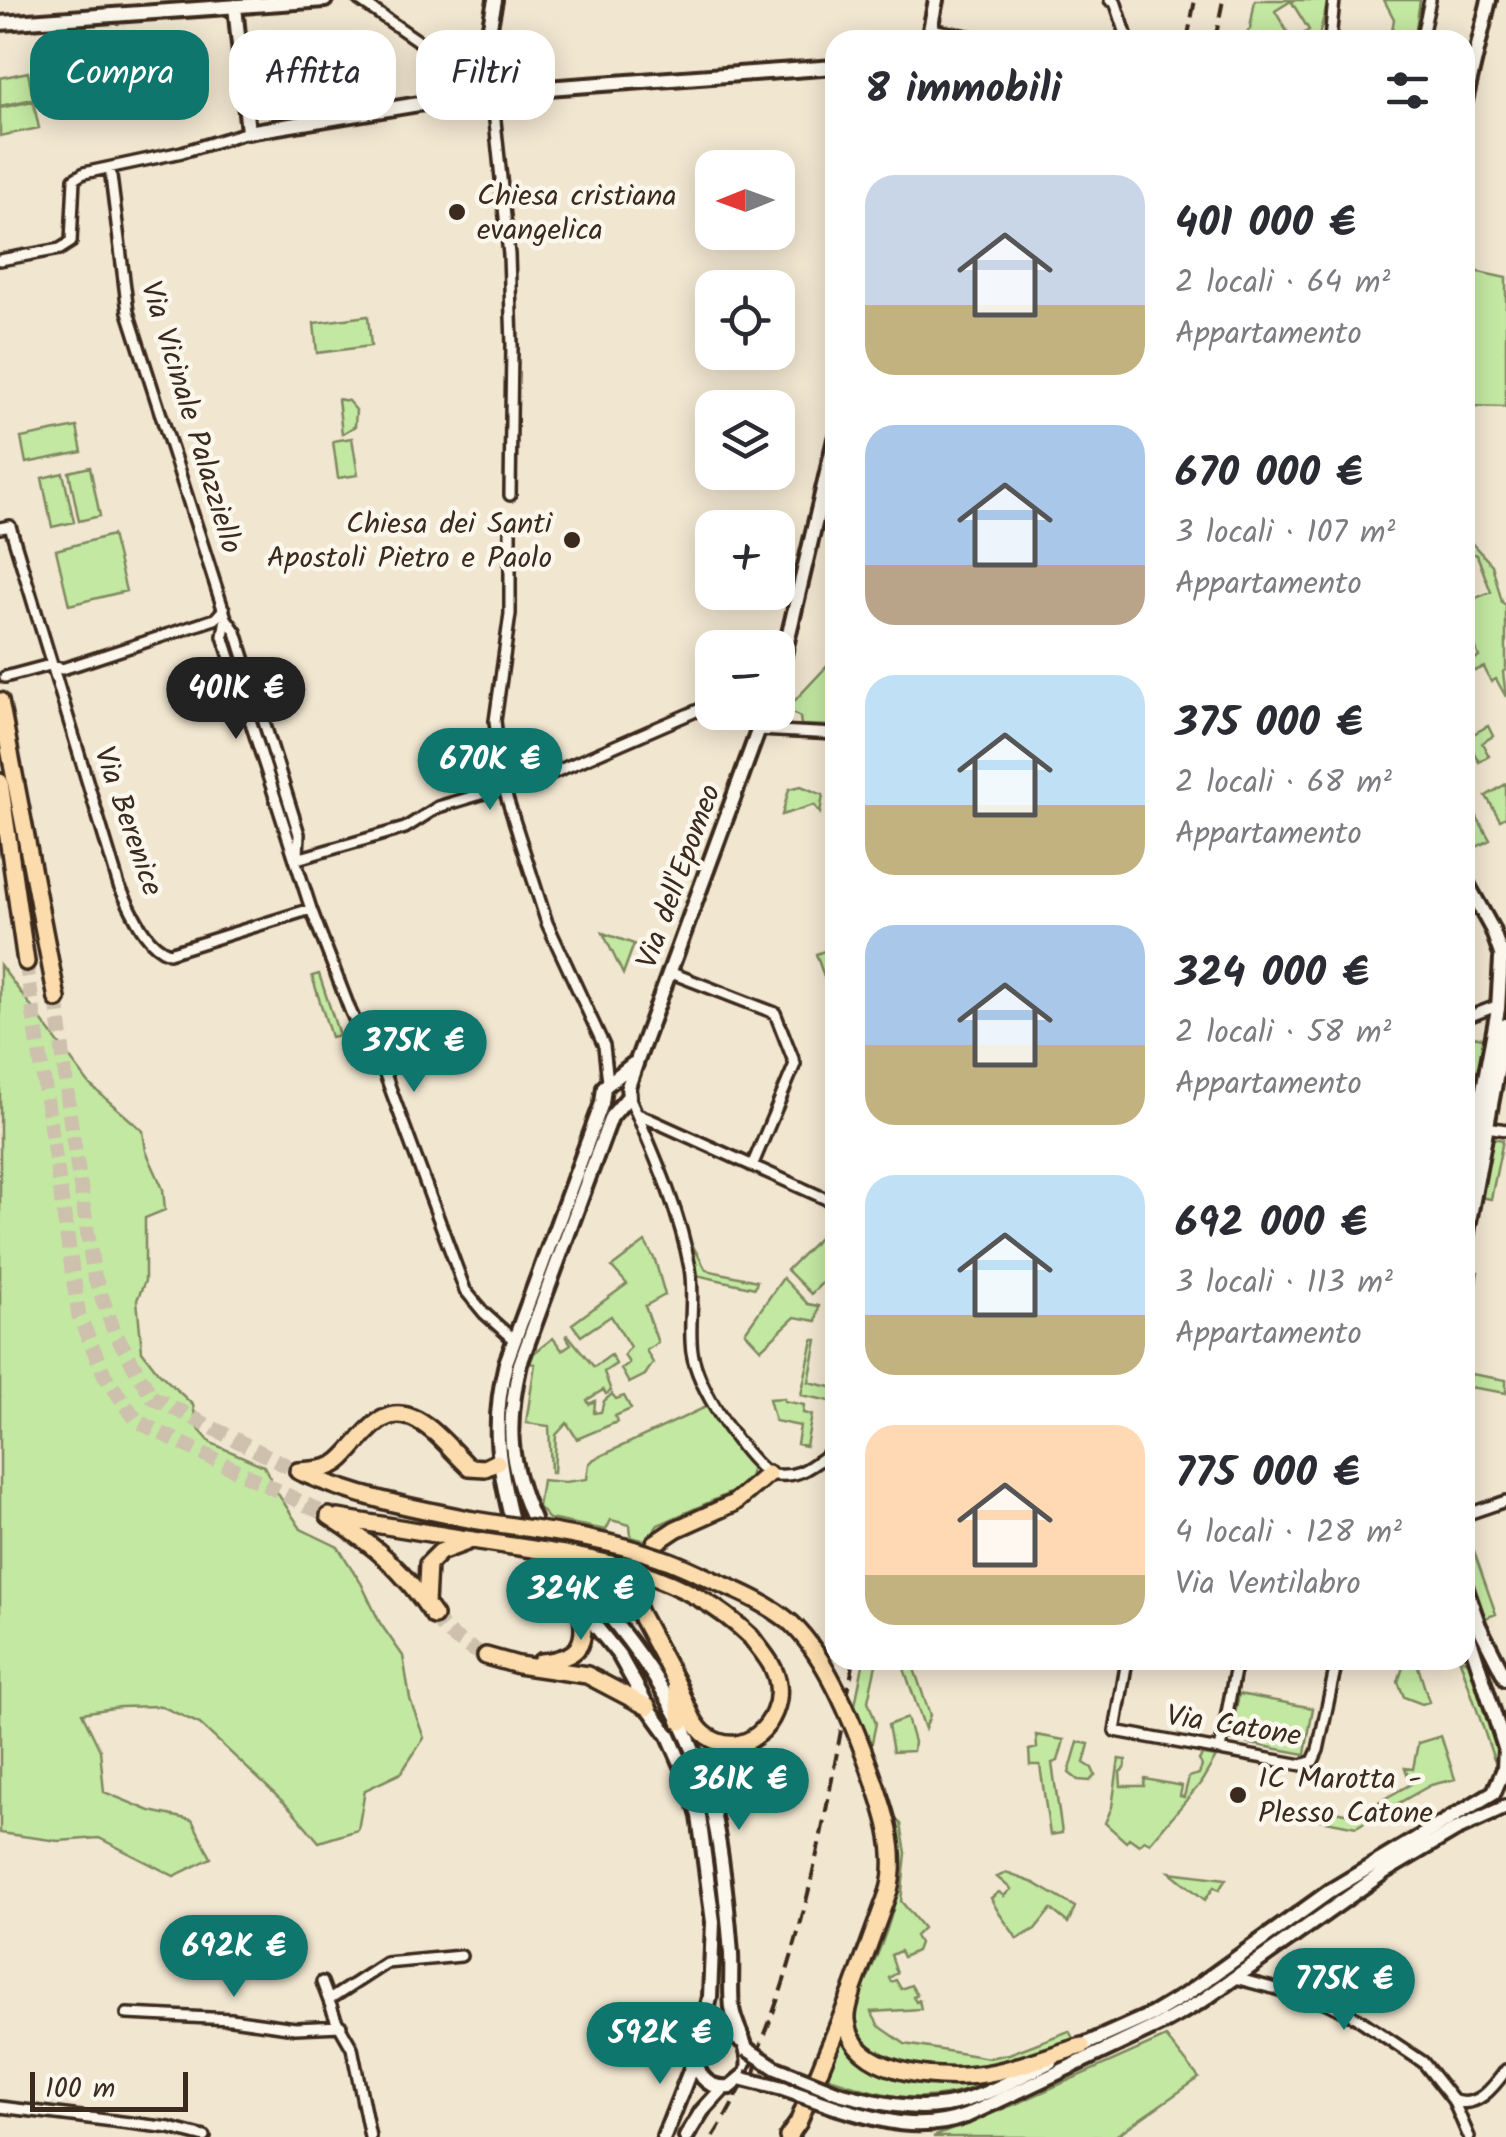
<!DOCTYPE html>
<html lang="it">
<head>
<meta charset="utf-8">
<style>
  body { margin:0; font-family:Kalam,sans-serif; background:#f7f7f7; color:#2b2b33; height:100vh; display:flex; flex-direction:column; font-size:38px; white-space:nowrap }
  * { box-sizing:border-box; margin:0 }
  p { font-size:32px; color:#7c7c81 }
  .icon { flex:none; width:55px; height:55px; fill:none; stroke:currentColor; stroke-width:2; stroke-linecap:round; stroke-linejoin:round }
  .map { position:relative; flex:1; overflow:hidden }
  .details { position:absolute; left:825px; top:30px; width:650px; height:1640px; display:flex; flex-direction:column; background:#fff; border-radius:30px; box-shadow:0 5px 25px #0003 }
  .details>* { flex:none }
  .banner { position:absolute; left:30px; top:30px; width:645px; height:90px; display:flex; gap:20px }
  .needle { width:65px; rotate:269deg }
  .controls { position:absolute; left:695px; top:150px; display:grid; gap:20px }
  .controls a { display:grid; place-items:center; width:100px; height:100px; border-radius:20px; background:#fff; box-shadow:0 5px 25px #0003; font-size:50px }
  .scale { position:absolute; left:30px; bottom:25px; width:158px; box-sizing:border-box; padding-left:10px; border:5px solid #3b2a1e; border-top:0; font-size:28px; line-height:35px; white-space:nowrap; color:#3b2a1e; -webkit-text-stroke:8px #fbf7ec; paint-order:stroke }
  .price { position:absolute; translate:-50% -85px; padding:0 22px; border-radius:35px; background:#0f766e; color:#fff; font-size:32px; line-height:65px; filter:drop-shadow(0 2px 5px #0008) }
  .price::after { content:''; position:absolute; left:50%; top:60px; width:30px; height:22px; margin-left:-15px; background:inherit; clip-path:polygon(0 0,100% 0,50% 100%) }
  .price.on { background:#222; color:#fff }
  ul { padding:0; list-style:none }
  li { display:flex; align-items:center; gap:30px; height:250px; padding:0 40px }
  li span { display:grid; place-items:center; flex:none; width:280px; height:200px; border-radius:30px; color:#555 }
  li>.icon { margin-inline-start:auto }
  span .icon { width:120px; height:120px; fill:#fffc; stroke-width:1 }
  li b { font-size:42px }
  h2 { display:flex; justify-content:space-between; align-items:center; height:120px; padding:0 40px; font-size:42px }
  .pill { padding:0 35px; border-radius:30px; background:#fff; box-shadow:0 5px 25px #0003; font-size:35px; line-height:90px }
  .pill.on { background:#0f766e; color:#fff }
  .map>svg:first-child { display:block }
  .green { fill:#c3e8a2; stroke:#7f8960; stroke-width:2.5 }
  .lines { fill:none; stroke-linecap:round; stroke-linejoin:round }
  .highway-tunnel { stroke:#cdc0ac; stroke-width:15; stroke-dasharray:15 8; stroke-linecap:butt }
  .street-casing { stroke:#3b2a1e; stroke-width:16 }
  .secondary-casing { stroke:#3b2a1e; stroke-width:20 }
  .highway-casing { stroke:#3b2a1e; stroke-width:22 }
  .street { stroke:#fbf7ec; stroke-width:9 }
  .secondary { stroke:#fbf7ec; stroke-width:12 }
  .highway { stroke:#fcdcac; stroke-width:15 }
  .rail { stroke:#3b2a1e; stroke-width:4; stroke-dasharray:15 8; stroke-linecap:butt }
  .secondary-bridge-casing { stroke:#3b2a1e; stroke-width:20; stroke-linecap:butt }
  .highway-bridge-casing { stroke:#3b2a1e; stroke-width:22; stroke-linecap:butt }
  .secondary-bridge { stroke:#fbf7ec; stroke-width:12 }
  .highway-bridge { stroke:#fcdcac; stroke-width:15 }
  .poi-dot { fill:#3b2a1e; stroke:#fbf7ec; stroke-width:4 }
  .labels { text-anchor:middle; stroke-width:9; stroke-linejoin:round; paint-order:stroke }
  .poi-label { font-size:30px; fill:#3b2a1e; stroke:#fbf7ec; text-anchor:start }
  .street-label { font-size:30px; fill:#3b2a1e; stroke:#fbf7ec }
</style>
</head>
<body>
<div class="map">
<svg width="1506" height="2137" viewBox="0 0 1506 2137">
  <rect width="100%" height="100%" fill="#f1e6d0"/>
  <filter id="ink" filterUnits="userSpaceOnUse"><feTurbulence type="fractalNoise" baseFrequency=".01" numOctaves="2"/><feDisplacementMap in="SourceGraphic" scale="20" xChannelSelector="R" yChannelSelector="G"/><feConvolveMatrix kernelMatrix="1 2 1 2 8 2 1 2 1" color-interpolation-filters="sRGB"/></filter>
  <g filter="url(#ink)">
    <!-- green -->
    <path class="green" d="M1255 0H1328L1318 40H1294L1309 30 1291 1 1275 11 1292 40H1240L1250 29Z
      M1384 0H1420L1415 36 1392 31 1394 19Z
      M28 72 33 99 0 106V78Z
      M33 101 39 128 0 136V108Z
      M1465 269 1506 278V407L1470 406 1469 423 1465 421Z
      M368 316 371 346 317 353 314 323Z
      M338 399 348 401 356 410 355 426 342 434Z
      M77 427 82 452 26 463 21 438Z
      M352 438 358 475 338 478 333 441Z
      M90 467 100 516 79 521 69 472Z
      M63 473 74 522 52 527 42 478Z
      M112 535 126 591 69 605 56 550Z
      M1465 536 1492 565 1502 602 1506 606V669L1503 672 1506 697 1496 679 1491 682 1484 667 1465 675V663L1479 657 1465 616V602L1491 592 1477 555 1465 550Z
      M829 664 835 679V726L801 725 800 717 786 710Z
      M1488 726 1493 736 1482 743 1489 756 1479 762 1466 738Z
      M1506 784V817L1500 820 1486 796Z
      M801 786 823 795 820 813 814 805 782 815 789 789Z
      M1467 799 1490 840 1465 853V800Z
      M603 933 634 944 623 974Z
      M835 947V959L830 961 835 982 827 985 816 954Z
      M0 965 90 1085 143 1131 146 1151 163 1189 165 1210 145 1218V1281L137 1300 142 1351 158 1372 193 1405 197 1427 211 1443 264 1466 278 1494 301 1529 338 1547 361 1583 380 1623 403 1656 410 1699 424 1738 401 1773 365 1790 358 1830 319 1842 292 1810 200 1724 161 1706 120 1707 82 1713 100 1750 104 1792 150 1811 192 1820 211 1858 174 1876 99 1838 58 1841 0 1833Z
      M319 974 339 1035 331 1037 312 976Z
      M1474 1036 1486 1039 1465 1146V1080Z
      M1492 1138 1503 1140 1491 1199 1480 1197Z
      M835 1222V1270L811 1294 787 1270Z
      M645 1242 655 1260 665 1295 645 1306 658 1343 646 1350 653 1363 645 1375 629 1383 621 1369 629 1363 624 1355 630 1347 611 1316 581 1336 572 1324 627 1284 612 1267Z
      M692 1244 706 1270 757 1281 755 1288 696 1275Z
      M1466 1270 1478 1272 1465 1342V1277Z
      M783 1278 808 1304 819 1306 816 1321 795 1317 761 1349 745 1332Z
      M568 1335 594 1367 611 1355 616 1364 604 1372 611 1391 606 1394 603 1390 587 1400 589 1404 595 1401 594 1413 601 1412 604 1401 612 1394 616 1399 624 1396 631 1409 615 1416 617 1422 577 1439 567 1423 556 1435 554 1473H551L549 1426 526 1423 535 1364 530 1363 534 1353 553 1338 562 1350 571 1344 566 1336Z
      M813 1340H817L809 1382 835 1388V1402L801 1395Z
      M1471 1374 1506 1380V1393L1469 1387Z
      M784 1398V1401L804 1405 803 1413 812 1415 806 1446 797 1444 800 1426 775 1421 769 1399Z
      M710 1405 752 1467 748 1480 739 1489 658 1525 646 1541 631 1537 630 1525 611 1520 606 1530 549 1519 538 1507 542 1480 565 1482 587 1479 589 1464 594 1459Z
      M1465 1526 1496 1614 1483 1619 1465 1571Z
      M1465 1642 1499 1749 1500 1758 1494 1760 1460 1660H1465Z
      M864 1660H877L868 1701 876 1723 871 1747 855 1705Z
      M901 1660H911L930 1715 925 1729Z
      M1416 1660 1429 1702 1422 1704 1404 1697 1398 1682 1404 1664Z
      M1239 1694 1313 1708 1305 1754 1230 1740Z
      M907 1718 914 1742 913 1751 893 1752 888 1725Z
      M1036 1735 1064 1740 1058 1761 1052 1763 1062 1833 1050 1835 1040 1765H1030L1029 1750 1037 1748Z
      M1441 1736 1455 1779 1431 1785 1356 1827 1301 1816 1303 1805 1355 1815 1411 1784 1405 1768 1413 1769 1418 1743Z
      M1078 1742 1089 1744 1084 1763 1092 1768 1095 1775 1090 1781 1078 1780 1069 1773Z
      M1202 1755 1216 1757 1200 1784 1150 1843 1144 1840 1139 1845 1129 1838 1126 1842 1105 1823 1112 1807 1119 1759 1126 1760 1125 1768 1120 1772 1121 1786H1144L1145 1779 1182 1786 1180 1796 1184 1797 1189 1777 1199 1774 1202 1766 1199 1760Z
      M894 1818 901 1824 906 1853 901 1901 923 1928 915 1936 919 1943 916 1951 903 1957 900 1951 891 1955 897 1973 889 1978 891 1982 896 1980 901 1989 911 1985 917 1995 913 1997 916 2002 919 2000 921 2009 871 2012 879 2026 905 2044 989 2058 1009 2054 1069 2031 1074 2040C1047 2050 1020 2061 991 2066 941 2074 853 2076 856 2006 882 1941 912 1890 894 1818Z
      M1170 1872 1226 1879 1219 1890 1214 1887 1205 1900Z
      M1006 1873 1034 1883 1075 1907 1068 1923 1051 1909 1035 1929 1017 1939C1008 1923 999 1917 991 1898L999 1892 1004 1896 1011 1889 997 1877Z
      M846 2029C852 2039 858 2054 867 2063 887 2085 960 2078 989 2079L990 2082C926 2108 887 2098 824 2076Z
      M1166 2037 1199 2078 1114 2137H933L1013 2105Z"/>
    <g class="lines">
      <!-- highway-tunnel -->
      <path class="highway-tunnel" d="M26 962 79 1316 105 1376 137 1421 329 1516
        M57 999 70 1118 94 1275 114 1331 152 1397 291 1468
        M434 1616C447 1636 466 1646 486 1656"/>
      <!-- street casing -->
      <g class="street-casing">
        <path id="street" d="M359 0 492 92 509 255 512 345 510 495
          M1110 0 1115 1 1128 40
          M930 29 990 40
          M1330 40 1334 0
          M1421 40 1430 0
          M110 168 128 312 226 618 236 632 299 834 298 856
          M0 260 60 249 71 242 74 179 84 173 182 152 248 132
          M510 526V614L495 721 503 786 547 923 604 1046 608 1082
          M0 528 10 526 119 886C132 909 143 944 169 953L311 909
          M226 618 223 636 311 909 350 1010 362 1036 379 1058 465 1290 484 1313 514 1340
          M5 677 50 665 62 669 78 664 215 619 224 609
          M759 730 835 734
          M297 859 405 828 438 807 555 772 712 704
          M669 972 775 1013 795 1064 752 1166
          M1465 1018 1499 1005
          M629 1096C653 1152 679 1208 690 1268 695 1296 688 1325 692 1352 698 1389 740 1451 768 1474 799 1480 811 1466 835 1449
          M638 1114 835 1203
          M1487 1127 1506 1130
          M1465 1515 1506 1501
          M1127 1660 1115 1731 1302 1765 1313 1761 1318 1750 1337 1660
          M1220 1750 1237 1660
          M1235 1978 1325 2002 1357 2018 1423 2062 1453 2100 1469 2137
          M322 1982 336 2020 352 2048 370 2137
          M329 2000 386 1963 461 1956
          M127 2014 231 2019 295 2028 341 2026
          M1453 2100C1476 2110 1493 2088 1506 2070
          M0 2107 170 2128 205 2137"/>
      </g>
      <!-- secondary casing -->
      <g class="secondary-casing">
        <path id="secondary" d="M235 6 248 132 492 92 835 67
          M0 23 325 0
          M928 40 936 0
          M492 92 490 26 495 0
          M1465 101 1489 0
          M778 680 835 439
          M1465 880 1492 929 1502 957
          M1465 1185 1498 1009 1501 959 1506 952
          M1465 1243 1506 1025
          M511 1517C497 1459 492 1422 506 1363L602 1103 604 1087 633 1064
          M533 1519C508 1463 506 1424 520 1364L611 1117 629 1096 628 1087 638 1058 765 712
          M543 1561 619 1655 648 1707 669 1736 687 1777 699 1816 713 1922 710 1997 697 2053 664 2137
          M566 1565C637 1646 699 1723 717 1833 724 1873 728 1914 731 1954 732 1972 730 1990 732 2008 735 2031 754 2050 747 2073L730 2087C711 2089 699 2079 696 2061L706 2039 729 2034 743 2042
          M1465 1586 1479 1626 1506 1679
          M1077 2048 1153 2014 1188 1993 1333 1889 1494 1792 1504 1769 1505 1748 1465 1624
          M839 2093C940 2120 960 2107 1050 2062
          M835 2107C881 2121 919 2133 966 2116L1161 2024 1202 2001 1384 1872 1455 1830 1506 1807
          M686 2137 702 2111 723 2088"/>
      </g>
      <!-- highway casing -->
      <g class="highway-casing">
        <path id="highway" d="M0 701 57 999
          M0 782 26 962
          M298 1471C313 1470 331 1470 342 1459 364 1439 381 1401 417 1420 437 1431 452 1451 469 1467L485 1468 497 1462
          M300 1472C356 1497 413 1508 473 1520
          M329 1516C376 1546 403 1570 434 1616
          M338 1518 472 1540
          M655 1543 676 1529 734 1503 768 1474
          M638 1582 637 1609 676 1682 681 1722
          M426 1604 428 1564 440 1552 467 1542
          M486 1656 518 1665 587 1675 648 1707
          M541 1662C578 1658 588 1646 581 1610
          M676 1682C685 1699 691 1725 707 1736 744 1762 783 1722 778 1685 776 1666 762 1652 751 1637
          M853 1989C851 1999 846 2010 847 2020 850 2074 937 2080 977 2075 1012 2071 1047 2056 1082 2046
          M788 2137 798 2123 853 1989 889 1890"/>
      </g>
      <!-- street -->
      <use href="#street" class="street"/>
      <!-- secondary -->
      <use href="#secondary" class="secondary"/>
      <!-- highway -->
      <use href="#highway" class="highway"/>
      <!-- rail -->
      <path class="rail" d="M1187 40 1195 0
        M1215 40 1223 0
        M713 2137C800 2002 824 1816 854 1660"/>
      <!-- secondary-bridge casing -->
      <g class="secondary-bridge-casing">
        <path id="secondary-bridge" d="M747 2049 776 2068 839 2093
          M743 2079 783 2089 835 2107"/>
      </g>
      <!-- highway-bridge casing -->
      <g class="highway-bridge-casing">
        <path id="highway-bridge" d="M473 1520C536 1530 601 1537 661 1558 680 1564 699 1574 717 1582 743 1593 770 1605 791 1623 825 1655 852 1720 868 1764 882 1803 900 1848 889 1890
          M472 1540C573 1556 674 1562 751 1637"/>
      </g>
      <!-- secondary-bridge -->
      <use href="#secondary-bridge" class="secondary-bridge"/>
      <!-- highway-bridge -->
      <use href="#highway-bridge" class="highway-bridge"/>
    </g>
  </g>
  <!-- markers -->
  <g class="poi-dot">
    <circle cx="457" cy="212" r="10"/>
    <circle cx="572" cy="540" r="10"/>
    <circle cx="1238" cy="1795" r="10"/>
  </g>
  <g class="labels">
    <!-- poi labels -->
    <g class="poi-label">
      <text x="477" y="205">Chiesa cristiana<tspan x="477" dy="34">evangelica</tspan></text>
      <text x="552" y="533" text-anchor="end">Chiesa dei Santi<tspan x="552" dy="34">Apostoli Pietro e Paolo</tspan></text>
      <text x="1258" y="1788">IC Marotta -<tspan x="1258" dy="34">Plesso Catone</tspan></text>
    </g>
    <!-- street labels -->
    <g class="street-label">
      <text transform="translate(192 417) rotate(73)" y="10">Via Vicinale Palazziello</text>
      <text transform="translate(129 821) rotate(71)" y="10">Via Berenice</text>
      <text transform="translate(678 876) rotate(-70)" y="10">Via dell'Epomeo</text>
      <text transform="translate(1234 1725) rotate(9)" y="10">Via Catone</text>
    </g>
  </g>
</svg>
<div class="controls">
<a><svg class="needle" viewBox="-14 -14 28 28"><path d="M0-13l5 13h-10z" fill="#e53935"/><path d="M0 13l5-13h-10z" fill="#7c7c81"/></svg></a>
<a><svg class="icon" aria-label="locate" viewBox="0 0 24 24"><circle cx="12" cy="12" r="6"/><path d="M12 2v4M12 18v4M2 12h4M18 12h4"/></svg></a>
<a><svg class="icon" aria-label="layers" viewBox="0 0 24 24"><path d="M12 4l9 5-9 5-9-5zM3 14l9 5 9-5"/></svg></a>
<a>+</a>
<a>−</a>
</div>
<div class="scale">100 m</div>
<b class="price on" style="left:236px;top:742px">401K €</b>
<b class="price" style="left:490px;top:813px">670K €</b>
<b class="price" style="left:414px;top:1095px">375K €</b>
<b class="price" style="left:581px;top:1643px">324K €</b>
<b class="price" style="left:739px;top:1833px">361K €</b>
<b class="price" style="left:234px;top:2000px">692K €</b>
<b class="price" style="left:1344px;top:2033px">775K €</b>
<b class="price" style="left:660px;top:2087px">592K €</b>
<div class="banner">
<a class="pill on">Compra</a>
<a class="pill">Affitta</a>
<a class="pill">Filtri</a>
</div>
<section class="details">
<h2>8 immobili<svg class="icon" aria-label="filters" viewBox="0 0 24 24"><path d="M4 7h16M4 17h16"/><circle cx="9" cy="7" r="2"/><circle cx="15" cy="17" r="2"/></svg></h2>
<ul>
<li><span style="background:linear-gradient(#c9d6e8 65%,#c2b280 0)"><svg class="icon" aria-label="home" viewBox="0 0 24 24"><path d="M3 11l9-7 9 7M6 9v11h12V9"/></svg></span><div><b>401 000 €</b><p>2 locali · 64 m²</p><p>Appartamento</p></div></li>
<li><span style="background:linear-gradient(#a9c7e8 70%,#b9a48a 0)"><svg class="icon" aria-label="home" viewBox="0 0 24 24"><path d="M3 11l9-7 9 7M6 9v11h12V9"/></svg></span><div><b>670 000 €</b><p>3 locali · 107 m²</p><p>Appartamento</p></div></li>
<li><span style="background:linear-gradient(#bfe0f5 65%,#c2b280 0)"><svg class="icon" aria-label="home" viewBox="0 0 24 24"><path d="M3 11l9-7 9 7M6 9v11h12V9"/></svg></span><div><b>375 000 €</b><p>2 locali · 68 m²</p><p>Appartamento</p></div></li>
<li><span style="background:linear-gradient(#a9c7e8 60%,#c2b280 0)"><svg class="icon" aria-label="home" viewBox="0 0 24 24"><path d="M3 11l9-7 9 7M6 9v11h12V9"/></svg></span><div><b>324 000 €</b><p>2 locali · 58 m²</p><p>Appartamento</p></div></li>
<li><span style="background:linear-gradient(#bfe0f5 70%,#c2b280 0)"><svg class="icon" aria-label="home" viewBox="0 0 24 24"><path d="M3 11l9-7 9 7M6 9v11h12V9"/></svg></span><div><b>692 000 €</b><p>3 locali · 113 m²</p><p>Appartamento</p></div></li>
<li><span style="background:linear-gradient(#ffd9b3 75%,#c2b280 0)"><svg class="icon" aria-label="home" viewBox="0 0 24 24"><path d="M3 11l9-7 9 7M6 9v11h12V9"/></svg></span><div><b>775 000 €</b><p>4 locali · 128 m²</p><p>Via Ventilabro</p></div></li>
</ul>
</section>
</div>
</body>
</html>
